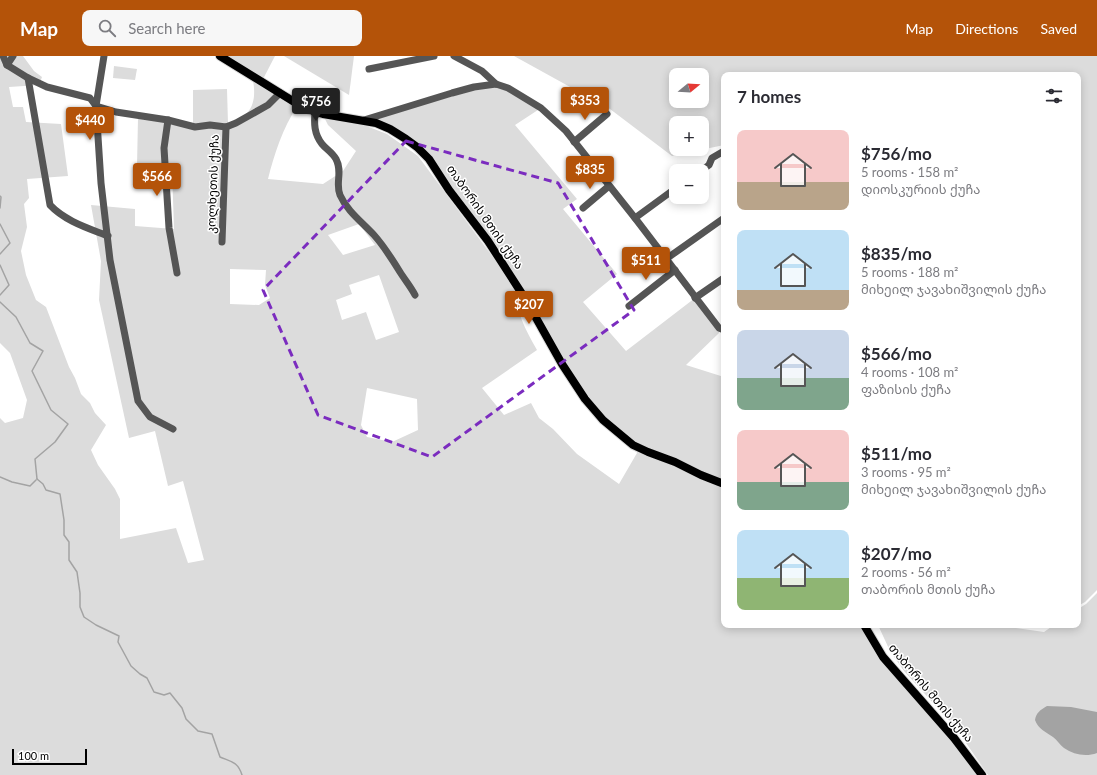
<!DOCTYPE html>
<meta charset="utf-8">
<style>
:root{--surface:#fff;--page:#f7f7f7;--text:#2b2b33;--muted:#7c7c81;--accent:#b45309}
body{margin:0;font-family:Lato,"Noto Sans Georgian",sans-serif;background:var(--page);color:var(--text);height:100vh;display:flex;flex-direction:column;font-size:15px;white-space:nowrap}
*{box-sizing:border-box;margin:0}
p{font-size:13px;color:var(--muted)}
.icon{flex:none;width:22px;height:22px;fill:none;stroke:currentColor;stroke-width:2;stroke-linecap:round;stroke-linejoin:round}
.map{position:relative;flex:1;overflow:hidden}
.drawer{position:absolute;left:721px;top:16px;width:360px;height:556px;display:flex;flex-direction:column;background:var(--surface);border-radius:8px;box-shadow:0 2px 10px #0003}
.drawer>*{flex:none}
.needle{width:26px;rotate:72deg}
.tools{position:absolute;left:669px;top:12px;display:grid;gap:8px}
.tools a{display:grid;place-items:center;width:40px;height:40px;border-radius:8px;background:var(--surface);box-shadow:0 2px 10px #0003;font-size:20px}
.scale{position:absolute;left:12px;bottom:10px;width:75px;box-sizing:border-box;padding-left:4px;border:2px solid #000;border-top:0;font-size:11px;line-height:14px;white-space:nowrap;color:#000;-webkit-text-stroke:3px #fff;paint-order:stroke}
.price{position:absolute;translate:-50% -34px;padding:0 9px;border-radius:4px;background:var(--accent);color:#fff;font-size:13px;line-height:26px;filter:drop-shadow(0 1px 2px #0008)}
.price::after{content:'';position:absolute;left:50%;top:24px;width:12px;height:9px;margin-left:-6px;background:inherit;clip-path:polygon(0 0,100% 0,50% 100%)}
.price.selected{background:#222;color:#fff}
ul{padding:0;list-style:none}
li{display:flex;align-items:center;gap:12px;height:100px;padding:0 16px}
li span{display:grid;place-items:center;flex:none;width:112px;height:80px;border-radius:8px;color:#555}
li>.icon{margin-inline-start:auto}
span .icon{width:48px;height:48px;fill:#fffc;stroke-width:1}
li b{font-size:17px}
h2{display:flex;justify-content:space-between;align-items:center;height:48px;padding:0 16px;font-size:17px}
header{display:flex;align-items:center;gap:24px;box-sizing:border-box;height:56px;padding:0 20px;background:var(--accent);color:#fff}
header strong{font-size:19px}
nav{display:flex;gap:22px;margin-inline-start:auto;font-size:14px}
.search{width:280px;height:36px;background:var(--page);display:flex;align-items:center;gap:10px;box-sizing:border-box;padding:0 14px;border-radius:8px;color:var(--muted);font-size:15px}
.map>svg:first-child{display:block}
</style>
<header>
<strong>Map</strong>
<div class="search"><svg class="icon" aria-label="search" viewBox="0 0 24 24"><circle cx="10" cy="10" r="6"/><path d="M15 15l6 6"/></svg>Search here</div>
<nav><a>Map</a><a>Directions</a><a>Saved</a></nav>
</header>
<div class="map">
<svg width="1097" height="719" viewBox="0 0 1097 719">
<rect width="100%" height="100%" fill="#fff"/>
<g fill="#dcdcdc" fill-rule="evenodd">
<path d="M 0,0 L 23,0 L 34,15 L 42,21 L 39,29 L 9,31 L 13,51 L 23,51 L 26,66 L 61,68 L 68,120 L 27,123 L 29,142 L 24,148 L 27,171 L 21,195 L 26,219 L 36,244 L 46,251 L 69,311 L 75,322 L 81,338 L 90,347 L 95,357 L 106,369 L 91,394 L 98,409 L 115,433 L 120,443 L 120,483 L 176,472 L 188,507 L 204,504 L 183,425 L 168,430 L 155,375 L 129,382 L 99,244 L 101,205 L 91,149 L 135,153 L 135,170 L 174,173 L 172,113 L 137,110 L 138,62 L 193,69 L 193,34 L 227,33 L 228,68 C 251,60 257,48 253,24 L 297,51 C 283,71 274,99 268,123 L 323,128 L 343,115 L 356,95 L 328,69 L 324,61 L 356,66 L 387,78 L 418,100 L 515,231 C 516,256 525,273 537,294 L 482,332 L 504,359 L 531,347 L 539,362 L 553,373 L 577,398 L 619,428 L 637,397 L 633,389 L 585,343 L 526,244 L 439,117 L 406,83 L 363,65 L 496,28 L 541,52 L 515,69 L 577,143 L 563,153 L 617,218 L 583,246 L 626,295 L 695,242 L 719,272 L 719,277 L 686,309 L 724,321 L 724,569 L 864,569 L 884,601 L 984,719 L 0,719 L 0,362 L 5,367 L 23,362 L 27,344 L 10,297 L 0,287 ZM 359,168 L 375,189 L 343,199 L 328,179 ZM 230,213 L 266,214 L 265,229 L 270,242 L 259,249 L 230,248 ZM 379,219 L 399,276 L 376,284 L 366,256 L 342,264 L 336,244 L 352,238 L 349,229 ZM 367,332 L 417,343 L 418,374 L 392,386 L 367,381 L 361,369 Z"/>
<polygon points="222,0 275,0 262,25"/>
<polygon points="284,0 354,0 349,39"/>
<path d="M 514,0 L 1097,0 L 1097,534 L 1085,546 L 1078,550 L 1078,19 L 724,19 L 724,89 L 672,100 L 610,53 ZM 676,19 L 702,19 L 702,45 L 676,45 ZM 676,67 L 702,67 L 702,93 L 676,93 Z"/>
<polygon points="114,10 137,13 135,24 113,22"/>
<polygon points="1097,537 1097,719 988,719 955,671 904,615 890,595 878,569 1012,569 1016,572 1044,576 1054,569 1078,569 1078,553 1086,548"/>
</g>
<path fill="#a3a3a3" d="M 1047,650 L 1071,651 L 1097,656 L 1097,697 C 1086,701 1074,699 1064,692 C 1060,689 1057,684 1053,681 C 1046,676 1038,673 1035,664 C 1036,657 1040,654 1047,650 Z"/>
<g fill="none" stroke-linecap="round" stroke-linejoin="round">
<g stroke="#a3a3a3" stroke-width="1.5">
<polyline points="0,140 1,141 0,152"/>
<polyline points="0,168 10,187 0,198"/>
<polyline points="0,209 9,229 0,239"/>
<polyline points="0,246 16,261 30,287 43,295 32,315 51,354 68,368 55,386 35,403 37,423"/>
<polyline points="0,421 12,426 30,430 36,424"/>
<path d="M 37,423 L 43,428 L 46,434 L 60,438 L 64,464 L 64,479 L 69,486 L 69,504 L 77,516 L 80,537 L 80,551 L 84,561 L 96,569 L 119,580 L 118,586 L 131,610 L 140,618 L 147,622 L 154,636 L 164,639 L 170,637 L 182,652 L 186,663 L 198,675 L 212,678 L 220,701 C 232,706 238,706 242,719"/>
</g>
<defs>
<g id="major">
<polyline points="220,0 304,52 323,58 376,67 390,73 406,83 417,91 429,103 449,134 488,185 526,244 562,308 585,343 603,364 633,389 648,396 675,406 701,419 724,428"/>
<polyline points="864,569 883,601 954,682 982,719"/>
</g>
</defs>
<use href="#major" stroke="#dbdbdb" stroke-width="10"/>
<g stroke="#555" stroke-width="7">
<polyline points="3,0 7,9 28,22 47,31 90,42 96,50 116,56 168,64 195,71 210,69 226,71 236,67 268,49 280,37"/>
<polyline points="104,0 96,50 101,127 110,204 138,345 150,361 173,373"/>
<polyline points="454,0 482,15 496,28"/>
<polyline points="7,9 13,0"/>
<polyline points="369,13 434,0"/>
<path d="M 28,22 L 50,149 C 65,165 88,172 108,180"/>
<path d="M 315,56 C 314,67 314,78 322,88 C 326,93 332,96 336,103 C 343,116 335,127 340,139 C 347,155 362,166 374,179 C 384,190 392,203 400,216 C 405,224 411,231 415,239"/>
<polyline points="168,64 164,92 169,172 177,217"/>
<polyline points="364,64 452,37 474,31 496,28 508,32 541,52 566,75 635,162 719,272 724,274"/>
<polyline points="574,86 607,58"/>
<polyline points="701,115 709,109 712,102 724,95"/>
<polyline points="583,152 609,130"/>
<polyline points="635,162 676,132"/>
<polyline points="222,186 226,71"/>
<polyline points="666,203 724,162"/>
<polyline points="695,242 724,222"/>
<polyline points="629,250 675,214"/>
</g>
<use href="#major" stroke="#000" stroke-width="8"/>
</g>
<path fill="none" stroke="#7b2cbf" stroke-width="3" stroke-dasharray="8 5" stroke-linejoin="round" d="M 406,85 L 558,127 L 634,254 L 432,401 L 318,359 L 263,234 Z"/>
<g text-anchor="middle" stroke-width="3" stroke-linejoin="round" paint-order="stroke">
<g font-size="12" fill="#000" stroke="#fff">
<text transform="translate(213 128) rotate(-88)" y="4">კოლხეთის ქუჩა</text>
<text transform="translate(485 161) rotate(55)" y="4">თაბორის მთის ქუჩა</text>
<text transform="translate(931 637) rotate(50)" y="4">თაბორის მთის ქუჩა</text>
</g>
</g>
</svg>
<div class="tools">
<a><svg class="needle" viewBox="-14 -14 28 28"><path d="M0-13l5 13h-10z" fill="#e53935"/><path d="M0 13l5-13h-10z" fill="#7c7c81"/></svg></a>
<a>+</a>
<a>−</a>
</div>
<div class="scale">100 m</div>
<b class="price" style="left:585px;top:65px">$353</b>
<b class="price selected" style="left:316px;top:66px">$756</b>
<b class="price" style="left:90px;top:85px">$440</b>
<b class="price" style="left:590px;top:134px">$835</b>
<b class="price" style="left:157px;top:141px">$566</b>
<b class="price" style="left:646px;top:225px">$511</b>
<b class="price" style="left:529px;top:269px">$207</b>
<section class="drawer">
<h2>7 homes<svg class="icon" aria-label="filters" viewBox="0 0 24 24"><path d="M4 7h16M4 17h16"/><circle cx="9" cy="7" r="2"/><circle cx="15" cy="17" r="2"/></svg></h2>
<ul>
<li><span style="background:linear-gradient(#f6c9c9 65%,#b9a48a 0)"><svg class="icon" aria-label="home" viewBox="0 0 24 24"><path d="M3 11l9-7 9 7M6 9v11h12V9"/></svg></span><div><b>$756/mo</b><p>5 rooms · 158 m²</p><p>დიოსკურიის ქუჩა</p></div></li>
<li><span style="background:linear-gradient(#bfe0f5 75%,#b9a48a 0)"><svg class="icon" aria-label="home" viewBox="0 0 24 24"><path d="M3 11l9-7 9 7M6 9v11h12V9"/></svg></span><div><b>$835/mo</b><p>5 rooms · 188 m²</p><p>მიხეილ ჯავახიშვილის ქუჩა</p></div></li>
<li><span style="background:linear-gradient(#c9d6e8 60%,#7fa58c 0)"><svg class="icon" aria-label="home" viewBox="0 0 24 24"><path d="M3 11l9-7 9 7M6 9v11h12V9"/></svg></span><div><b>$566/mo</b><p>4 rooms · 108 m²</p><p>ფაზისის ქუჩა</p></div></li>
<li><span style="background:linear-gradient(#f6c9c9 65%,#7fa58c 0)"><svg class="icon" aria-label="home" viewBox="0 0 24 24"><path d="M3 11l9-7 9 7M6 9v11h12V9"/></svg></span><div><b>$511/mo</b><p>3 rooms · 95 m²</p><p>მიხეილ ჯავახიშვილის ქუჩა</p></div></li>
<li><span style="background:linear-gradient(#bfe0f5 60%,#8fb573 0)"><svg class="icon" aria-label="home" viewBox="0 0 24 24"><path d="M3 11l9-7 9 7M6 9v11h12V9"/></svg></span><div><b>$207/mo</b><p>2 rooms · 56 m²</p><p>თაბორის მთის ქუჩა</p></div></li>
</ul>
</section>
</div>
